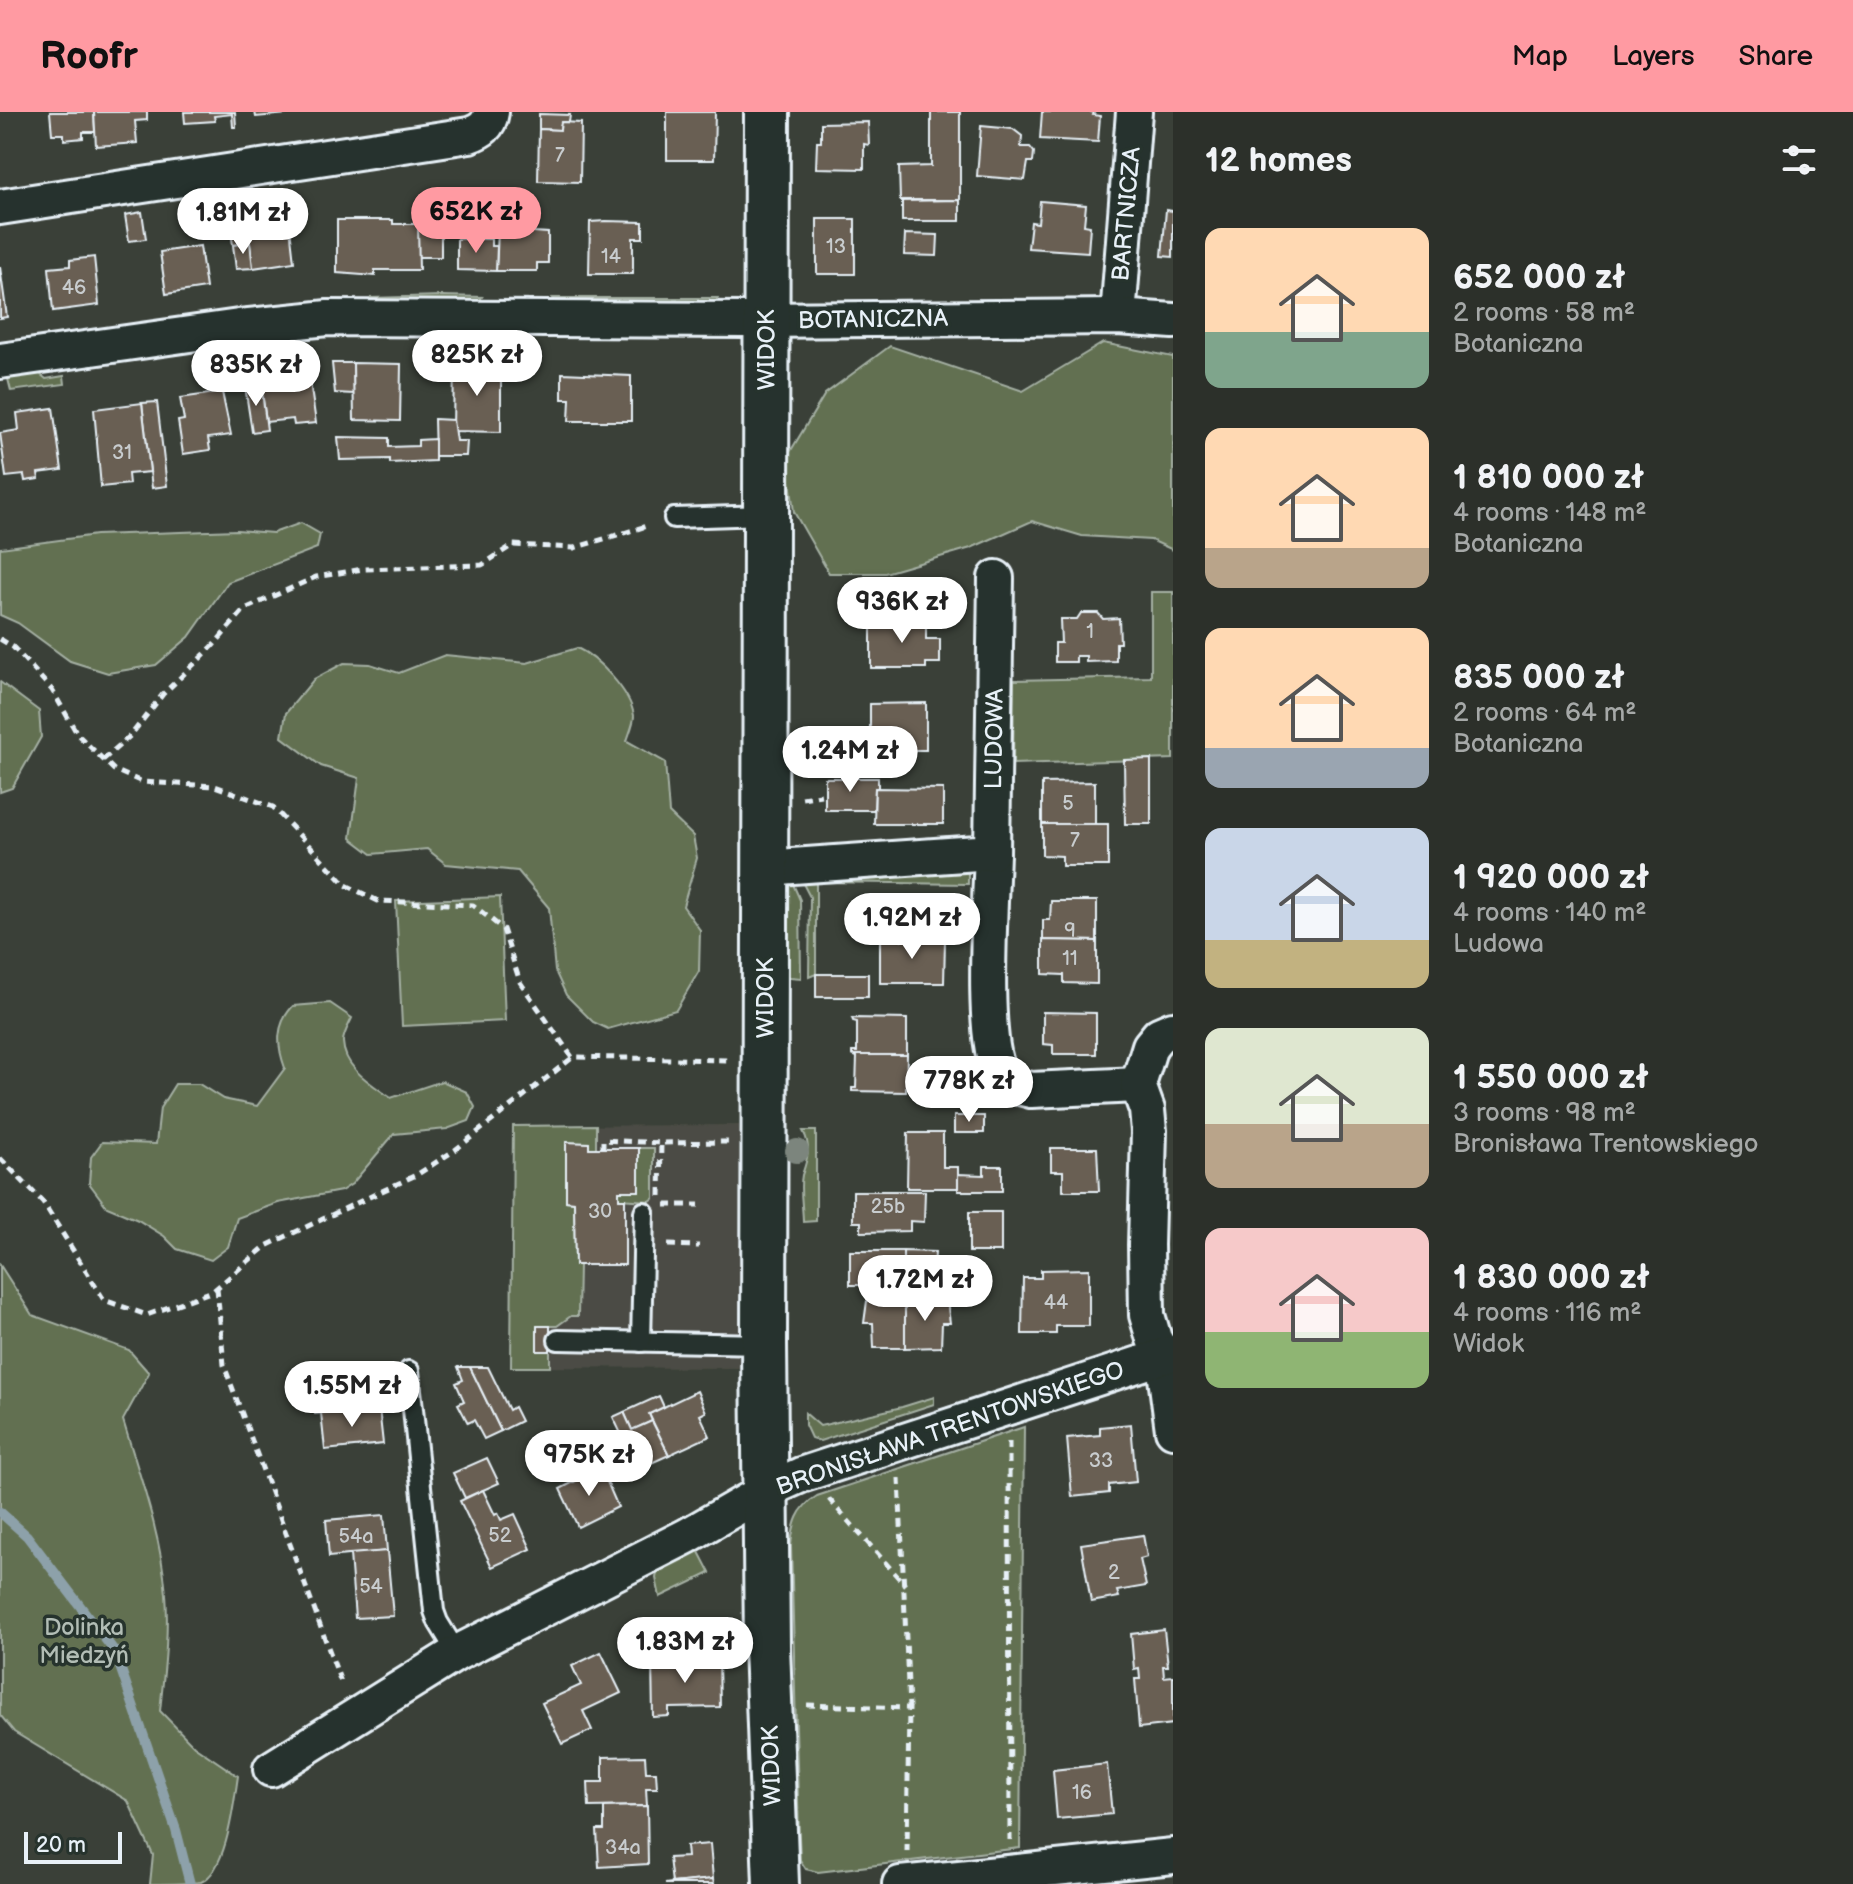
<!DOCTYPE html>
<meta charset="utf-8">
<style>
:root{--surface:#2c302a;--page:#383c36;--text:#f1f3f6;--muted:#a6a9a8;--accent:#ff9aa2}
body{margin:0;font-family:"Balsamiq Sans",sans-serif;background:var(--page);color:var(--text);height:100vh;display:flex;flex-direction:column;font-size:30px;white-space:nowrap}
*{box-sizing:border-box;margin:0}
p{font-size:26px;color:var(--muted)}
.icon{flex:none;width:44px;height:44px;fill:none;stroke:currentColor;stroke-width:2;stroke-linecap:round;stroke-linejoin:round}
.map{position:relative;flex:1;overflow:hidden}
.panel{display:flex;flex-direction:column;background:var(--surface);width:680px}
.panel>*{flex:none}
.scale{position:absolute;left:24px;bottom:20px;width:98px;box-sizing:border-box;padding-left:8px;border:4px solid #e8f1f8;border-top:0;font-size:22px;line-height:28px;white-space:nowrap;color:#e8f1f8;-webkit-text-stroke:6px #26332d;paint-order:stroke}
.price{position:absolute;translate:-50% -68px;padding:0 18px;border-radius:28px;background:#fff;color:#222;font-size:26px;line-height:52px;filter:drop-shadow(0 2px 4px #0008)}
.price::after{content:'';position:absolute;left:50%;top:48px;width:24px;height:18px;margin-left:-12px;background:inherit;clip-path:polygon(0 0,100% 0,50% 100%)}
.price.on{background:var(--accent);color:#111}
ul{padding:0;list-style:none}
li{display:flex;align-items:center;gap:24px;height:200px;padding:0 32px}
li span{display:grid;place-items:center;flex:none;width:224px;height:160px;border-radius:16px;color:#555}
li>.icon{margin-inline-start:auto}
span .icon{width:96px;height:96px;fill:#fffc;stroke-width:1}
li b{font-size:34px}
h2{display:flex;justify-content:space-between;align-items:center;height:96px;padding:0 32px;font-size:34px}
header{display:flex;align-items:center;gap:48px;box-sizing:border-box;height:112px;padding:0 40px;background:var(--accent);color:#111}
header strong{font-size:38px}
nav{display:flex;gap:44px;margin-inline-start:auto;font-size:28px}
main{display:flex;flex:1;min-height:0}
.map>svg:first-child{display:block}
</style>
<header>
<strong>Roofr</strong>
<nav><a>Map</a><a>Layers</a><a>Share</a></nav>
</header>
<main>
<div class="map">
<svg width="1173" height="1772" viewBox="0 0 1173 1772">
<rect width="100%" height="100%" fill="#3a4038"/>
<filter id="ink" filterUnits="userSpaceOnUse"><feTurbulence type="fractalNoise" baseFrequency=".0125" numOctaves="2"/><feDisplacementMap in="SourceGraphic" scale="16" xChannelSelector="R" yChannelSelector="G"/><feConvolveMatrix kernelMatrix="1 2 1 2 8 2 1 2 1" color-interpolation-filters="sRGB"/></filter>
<g filter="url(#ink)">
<polygon fill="#4b4c44" points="739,1013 739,1256 511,1255 513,1014"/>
<g fill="#627051" stroke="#a5b0a4" stroke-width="2">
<polygon points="442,184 482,185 475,195 371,194 371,186"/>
<polygon points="552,186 718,186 711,198 557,192"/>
<polygon points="303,222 306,240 256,247 254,235 262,225"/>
<polygon points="1103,231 1173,245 1173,438 1151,428 1082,424 1032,409 971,436 885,461 829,461 794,400 787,345 825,282 890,234 1023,279"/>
<polygon points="34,257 46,267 64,264 65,272 11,279 8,267 13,260"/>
<polygon points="301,411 320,422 317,436 228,470 189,525 156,553 108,561 70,549 18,511 0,503 0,436 96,423 237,418 273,421"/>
<polygon points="1151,480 1173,480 1173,647 1013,652 1014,568 1151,565"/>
<path d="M 577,536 C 597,545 631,580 634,604 C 634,611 629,622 627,629 L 665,650 L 669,701 L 693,724 L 697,746 L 683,794 L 700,818 L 699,859 L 676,898 L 608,917 L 593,910 L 566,883 L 555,859 L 549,796 L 518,759 L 446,752 L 427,737 L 372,742 L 351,726 L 359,666 L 321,654 L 282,625 L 286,601 L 314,567 L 344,551 L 370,552 L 399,561 L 445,543 L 527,551 Z"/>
<polygon points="0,570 39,599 41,625 12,676 0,680"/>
<polygon points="968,753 968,772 816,770 816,862 809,865 810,785 799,764"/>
<polygon points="790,765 800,788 801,866 790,865 780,858 780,774"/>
<polygon points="500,785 505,909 402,914 396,789"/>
<path d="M 330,891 L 352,906 C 349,913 343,922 343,930 C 344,957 372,972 391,986 L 442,969 L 467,980 L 475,995 L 469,1009 L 447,1017 L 394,1022 L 352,1072 L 341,1079 L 278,1091 L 237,1106 L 228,1135 L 211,1148 L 177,1137 L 164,1124 L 138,1108 L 107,1095 L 89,1071 L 91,1045 L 102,1030 L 156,1032 L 160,996 L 175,972 L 199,972 L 223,987 L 257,994 L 285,956 C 277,934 275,913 293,894 Z"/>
<polygon points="596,1013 596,1036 589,1036 589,1031 566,1031 566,1089 574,1090 575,1153 579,1153 578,1204 571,1204 557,1214 537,1214 537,1239 550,1239 550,1255 511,1255 513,1014"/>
<path d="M 803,1019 L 816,1019 L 816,1109 L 803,1110 C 803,1096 799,1077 802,1063 C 807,1048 812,1035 803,1019 Z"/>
<polygon points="639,1036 654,1036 654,1086 650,1089 619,1087 619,1079 639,1079"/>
<path d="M 0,1153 L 32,1203 L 129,1238 L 149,1261 L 123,1308 C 140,1365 161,1422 166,1482 C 169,1521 164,1560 160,1599 L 194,1634 L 238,1664 C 234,1690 227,1759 201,1770 C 187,1772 165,1772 150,1772 L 153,1743 L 128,1689 L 14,1620 L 0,1603 Z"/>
<polygon points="934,1285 934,1292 820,1329 811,1326 805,1313 805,1301 820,1314 902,1295"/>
<path d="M 1024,1315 L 1020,1736 L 818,1760 L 806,1757 L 800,1748 L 799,1725 L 791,1434 C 793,1412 797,1396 817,1384 Z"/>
<polygon points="698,1438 710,1461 660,1485 656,1466 658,1457"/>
</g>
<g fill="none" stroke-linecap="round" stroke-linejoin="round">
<polyline stroke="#8da1aa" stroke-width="10" points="0,1400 27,1424 115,1540 176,1718 190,1772"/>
</g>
<g fill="#695f52" stroke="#e8f1f8" stroke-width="2">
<polygon points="50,0 94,0 95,20 83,20 83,26 64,28 64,22 52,22"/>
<polygon points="94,0 147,0 147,8 135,9 137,31 96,34"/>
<polygon points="184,0 235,0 236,15 233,15 232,2 214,4 215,9 185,11"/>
<polygon points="255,0 288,0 289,2 256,5"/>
<polygon points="667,0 715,0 714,48 667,48"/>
<polygon points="931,0 960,0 960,88 900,88 899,55 931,54"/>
<polygon points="1042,0 1094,0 1093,3 1100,4 1098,30 1040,27"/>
<polygon points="539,2 570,3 569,10 561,10 560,18 539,17"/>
<polygon points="561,10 581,11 580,70 538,69 539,17 560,18"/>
<polygon points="868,10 869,33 864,32 864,57 816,56 817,30 821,30 821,11"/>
<polygon points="981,14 1013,17 1022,24 1021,35 1030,35 1034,40 1033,50 1028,50 1025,68 977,64"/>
<polygon points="283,77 286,104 271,106 268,79"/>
<polygon points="960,88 960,109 902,109 902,89"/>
<polygon points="1040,89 1086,93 1084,113 1090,114 1088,140 1028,136 1031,110 1038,111"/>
<polygon points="1166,98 1173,99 1173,145 1162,144"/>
<polygon points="142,100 146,127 129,129 125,103"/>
<polygon points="433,101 441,102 441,145 418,145 416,109"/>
<polygon points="289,107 294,150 253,156 250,131 233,133 230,114"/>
<rect x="817" y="107" width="38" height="55"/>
<polygon points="337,108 393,108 393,112 418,112 419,158 375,158 375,164 337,161"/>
<polygon points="606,109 643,110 643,126 633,126 633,162 589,162 590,110"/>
<polygon points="520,113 535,113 534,120 548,121 548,151 537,151 537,159 496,159 498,120 520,120"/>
<polygon points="905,122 938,123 937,144 904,143"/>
<polygon points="457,127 491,127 491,134 497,134 496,159 457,158"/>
<polygon points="250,131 253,156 236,157 233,133"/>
<polygon points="200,134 206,176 166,182 160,140"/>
<polygon points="94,145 99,193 53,199 49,156 70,154 70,148"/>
<polygon points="0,155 7,205 0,206"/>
<polygon points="332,251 353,251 354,282 335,281"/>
<polygon points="353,251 401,252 400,309 354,308"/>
<polygon points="454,253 501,253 501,320 453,319"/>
<polygon points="562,261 631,264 631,309 569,309 570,287 562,287"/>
<polygon points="309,263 316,311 294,313 293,307 266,310 261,272"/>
<polygon points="261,272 267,318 252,320 245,274"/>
<polygon points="222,280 231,323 208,326 210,338 183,342 178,309 184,308 180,286"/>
<polygon points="157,290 167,374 152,376 142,291"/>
<polygon points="142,291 150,360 128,362 129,372 101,375 94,297"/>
<polygon points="53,296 62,358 38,361 39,367 25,369 24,363 6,365 0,321 19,318 17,301"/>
<polygon points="434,307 453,308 456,329 467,329 466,344 435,344"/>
<polygon points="338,325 389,326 389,335 418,334 418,328 435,327 435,349 390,351 390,347 340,348"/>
<polygon points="1081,501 1098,501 1103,507 1119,506 1120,531 1116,531 1116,549 1086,550 1086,544 1076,544 1076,550 1055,550 1055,531 1061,531 1060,507 1077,507"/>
<polygon points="871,509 926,509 926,527 940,527 940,551 926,551 926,556 871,556"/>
<polygon points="926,591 926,638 870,638 870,592"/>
<polygon points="1151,647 1151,712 1125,712 1124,648"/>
<polygon points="825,666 878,666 878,676 875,676 874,698 825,698"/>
<polygon points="1095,670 1095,712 1042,712 1042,671"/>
<polygon points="875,676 943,677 943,712 874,712"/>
<polygon points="1042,712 1108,712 1108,754 1062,754 1062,744 1042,743"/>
<polygon points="1051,789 1097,789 1097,829 1043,828 1043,808 1050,808"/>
<rect x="880" y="794" width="65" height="34"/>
<polygon points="880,828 945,828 944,871 880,871"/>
<polygon points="1043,828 1097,829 1097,872 1064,871 1064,863 1043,862"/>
<rect x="816" y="862" width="52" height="23"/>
<polygon points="1043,900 1096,901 1096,942 1053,942 1053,933 1043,932"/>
<polygon points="852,906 907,907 907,943 852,943 852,940 857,940 857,910 853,909"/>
<polygon points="852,943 907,943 906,980 852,979 852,976 856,976 857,945"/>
<rect x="954" y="1004" width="30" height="17"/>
<polygon points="908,1021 943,1021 943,1055 958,1055 958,1076 907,1076"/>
<polygon points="566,1030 589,1031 589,1036 639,1036 639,1079 619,1079 619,1087 625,1087 625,1153 575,1153 574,1090 566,1089"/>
<polygon points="1051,1036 1097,1036 1099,1079 1063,1079 1063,1059 1051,1059"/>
<polygon points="984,1054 1002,1054 1002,1079 958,1079 958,1062 984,1063"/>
<polygon points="853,1079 925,1079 924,1110 910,1109 910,1119 861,1120 861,1110 853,1110"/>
<rect x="969" y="1100" width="32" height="40"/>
<polygon points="850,1139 903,1139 903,1159 868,1158 867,1173 850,1173"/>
<polygon points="903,1139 935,1140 934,1159 903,1159"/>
<polygon points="1089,1157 1089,1214 1056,1214 1056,1222 1022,1222 1023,1166 1041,1166 1041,1158"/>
<polygon points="903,1188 905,1188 905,1236 874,1236 873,1211 864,1211 867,1189"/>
<polygon points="905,1188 947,1188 950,1211 942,1211 941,1235 905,1236"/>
<rect x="537" y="1214" width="13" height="25"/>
<polygon points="458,1255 470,1255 501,1319 484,1327 474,1308 468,1311 458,1292 464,1289 456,1271 463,1268"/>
<polygon points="470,1255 488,1255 509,1298 514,1295 521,1309 501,1319"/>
<polygon points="376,1259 379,1296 315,1302 312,1265"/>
<polygon points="697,1279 706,1300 700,1303 710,1324 669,1343 649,1302"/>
<polygon points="659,1284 664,1295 649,1302 652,1309 632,1318 624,1300"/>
<polygon points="379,1296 383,1332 325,1338 321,1301"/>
<polygon points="624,1300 632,1318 652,1309 669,1343 638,1357 613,1305"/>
<polygon points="1131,1312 1136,1370 1109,1373 1109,1381 1072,1385 1067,1326 1100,1323 1100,1315"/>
<polygon points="487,1346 499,1371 465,1386 453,1361"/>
<polygon points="601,1356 618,1395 578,1415 560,1377"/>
<polygon points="483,1378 495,1403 498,1401 501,1408 515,1402 531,1437 492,1455 460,1389"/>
<polygon points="384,1403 387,1439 329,1445 326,1408"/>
<polygon points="1143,1423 1147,1445 1140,1447 1146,1474 1117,1479 1119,1485 1091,1490 1081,1432"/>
<polygon points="387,1439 393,1504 355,1506 350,1442"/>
<polygon points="1164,1518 1168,1554 1163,1554 1164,1565 1173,1564 1173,1612 1139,1616 1135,1567 1140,1567 1139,1556 1134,1557 1131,1522"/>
<polygon points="601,1540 621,1581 583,1599 592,1618 562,1632 542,1591 581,1573 572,1554"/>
<polygon points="719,1548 720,1595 669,1596 669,1604 653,1605 652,1549"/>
<polygon points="645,1644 646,1660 656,1660 657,1676 646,1676 647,1694 589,1695 588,1670 603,1670 603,1645"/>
<polygon points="1107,1652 1112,1702 1057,1707 1053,1658"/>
<polygon points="647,1694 648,1752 599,1755 597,1718 604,1718 604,1695"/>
<polygon points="710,1732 713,1767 672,1771 669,1746 687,1745 686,1734"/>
<polygon points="713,1767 714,1772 665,1772 672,1771"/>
</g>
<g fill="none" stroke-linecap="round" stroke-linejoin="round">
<defs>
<g id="lane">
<polyline points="674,406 765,403"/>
<polyline points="558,1228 764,1232"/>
<polyline points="641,1230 644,1100"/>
<polyline points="409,1259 434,1499 438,1510 457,1541"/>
</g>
<g id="street">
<path d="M 0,95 L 469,23 C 481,19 489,14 491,0"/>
<polyline points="1118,205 1134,0"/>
<polyline points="0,249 239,215 328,206 745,208 1118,205 1173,209"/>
<path d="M 992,740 C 991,785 980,927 1000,961 C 1006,973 1019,975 1031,978 L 1138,973"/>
<polyline points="764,756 992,740 996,466"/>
<polyline points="1173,917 1159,923 1150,934 1138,973 1147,998 1149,1019 1146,1133 1147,1203 1154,1227 1163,1243 1173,1318"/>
<polyline points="271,1657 457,1541 687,1424 765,1379 801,1363 1173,1241"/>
<polyline points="900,1772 1173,1744"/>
</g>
<polyline id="secondary" points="767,0 764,1232 767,1534 776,1772"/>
</defs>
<use href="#lane" stroke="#e8f1f8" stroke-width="24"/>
<use href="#street" stroke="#e8f1f8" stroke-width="40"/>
<use href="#secondary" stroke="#e8f1f8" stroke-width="50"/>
<g stroke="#e8f1f8" stroke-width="5" stroke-dasharray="8 6" stroke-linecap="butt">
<polyline points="0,527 13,535 52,578 78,623 114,658 142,670 215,674 273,695 346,773 378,789 473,793 503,817 520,870 572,945 728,948"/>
<polyline points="103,648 131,623 163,582 212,535 245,497 316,465 363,457 482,453 513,433 574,436 650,413"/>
<polyline points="802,649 816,643"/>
<polyline points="802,686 821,683"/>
<polyline points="603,1037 603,1028 661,1031 728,1030"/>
<polyline points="0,1046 43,1090 104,1188 147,1203 213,1179 266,1134 418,1062 455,1038 572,946"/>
<polyline points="660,1084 661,1031"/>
<polyline points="665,1093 699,1093"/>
<polyline points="668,1133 699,1134"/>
<polyline points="217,1176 224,1253 342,1573"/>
<polyline points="1009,1330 1010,1728"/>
<polyline points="899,1366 909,1596"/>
<polyline points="829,1387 905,1473"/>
<polyline points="807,1593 909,1596 907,1740"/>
</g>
<use href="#lane" stroke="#26332d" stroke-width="18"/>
<use href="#street" stroke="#26332d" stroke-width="34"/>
<use href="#secondary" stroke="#26332d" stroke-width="44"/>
</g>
<circle fill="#7c857d" cx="797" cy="1039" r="12"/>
</g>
<g text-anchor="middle" stroke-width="7" stroke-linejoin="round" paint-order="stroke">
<g font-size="20" fill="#c8ccce">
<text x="560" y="50">7</text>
<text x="836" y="141">13</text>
<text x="611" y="151">14</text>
<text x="74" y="182">46</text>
<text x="122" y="347">31</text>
<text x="1090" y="526">1</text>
<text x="1068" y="698">5</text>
<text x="1075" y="735">7</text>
<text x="1070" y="825">9</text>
<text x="1070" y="853">11</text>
<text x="888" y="1101">25b</text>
<text x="600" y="1106">30</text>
<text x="1056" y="1197">44</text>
<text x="1101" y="1355">33</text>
<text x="500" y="1430">52</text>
<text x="356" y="1431">54a</text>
<text x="1114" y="1467">2</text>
<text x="371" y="1481">54</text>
<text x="1082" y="1687">16</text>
<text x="623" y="1742">34a</text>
</g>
<g font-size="24" fill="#e8f1f8" stroke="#26332d">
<text transform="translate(1126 102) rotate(-85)" y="8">BARTNICZA</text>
<text transform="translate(873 207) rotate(-1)" y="8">BOTANICZNA</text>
<text transform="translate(766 238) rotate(-90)" y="8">WIDOK</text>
<text transform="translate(994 627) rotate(-89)" y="8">LUDOWA</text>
<text transform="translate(765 886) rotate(-90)" y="8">WIDOK</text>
<text transform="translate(950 1316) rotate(-19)" y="8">BRONISŁAWA TRENTOWSKIEGO</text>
<text transform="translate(771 1654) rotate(-92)" y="8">WIDOK</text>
</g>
<g font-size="24" fill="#b2bdb5" stroke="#26332d">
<text x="84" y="1523">Dolinka<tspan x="84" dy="28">Miedzyń</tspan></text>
</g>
</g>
</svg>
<div class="scale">20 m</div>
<b class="price on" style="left:476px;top:143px">652K zł</b>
<b class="price" style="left:243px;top:144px">1.81M zł</b>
<b class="price" style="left:477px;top:286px">825K zł</b>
<b class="price" style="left:256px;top:296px">835K zł</b>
<b class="price" style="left:902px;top:533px">936K zł</b>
<b class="price" style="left:850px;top:682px">1.24M zł</b>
<b class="price" style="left:912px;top:849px">1.92M zł</b>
<b class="price" style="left:969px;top:1012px">778K zł</b>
<b class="price" style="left:925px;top:1211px">1.72M zł</b>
<b class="price" style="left:352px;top:1317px">1.55M zł</b>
<b class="price" style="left:589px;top:1386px">975K zł</b>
<b class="price" style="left:685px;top:1573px">1.83M zł</b>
</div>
<section class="panel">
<h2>12 homes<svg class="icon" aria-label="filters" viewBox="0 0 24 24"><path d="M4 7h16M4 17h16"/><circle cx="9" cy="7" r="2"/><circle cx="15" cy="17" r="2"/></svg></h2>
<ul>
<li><span style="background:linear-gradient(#ffd9b3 65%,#7fa58c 0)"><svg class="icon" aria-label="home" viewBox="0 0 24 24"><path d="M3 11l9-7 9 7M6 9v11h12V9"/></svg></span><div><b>652 000 zł</b><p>2 rooms · 58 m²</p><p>Botaniczna</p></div></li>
<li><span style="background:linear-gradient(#ffd9b3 75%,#b9a48a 0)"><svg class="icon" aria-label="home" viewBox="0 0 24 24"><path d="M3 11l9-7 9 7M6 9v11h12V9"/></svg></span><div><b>1 810 000 zł</b><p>4 rooms · 148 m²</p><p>Botaniczna</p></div></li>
<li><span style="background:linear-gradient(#ffd9b3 75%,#9aa5b1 0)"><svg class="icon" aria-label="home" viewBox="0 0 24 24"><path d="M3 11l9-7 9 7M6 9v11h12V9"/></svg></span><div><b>835 000 zł</b><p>2 rooms · 64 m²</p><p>Botaniczna</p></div></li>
<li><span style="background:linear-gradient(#c9d6e8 70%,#c2b280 0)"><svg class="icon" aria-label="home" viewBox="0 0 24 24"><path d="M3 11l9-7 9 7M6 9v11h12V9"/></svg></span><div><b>1 920 000 zł</b><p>4 rooms · 140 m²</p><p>Ludowa</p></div></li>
<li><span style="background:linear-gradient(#dfe7d0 60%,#b9a48a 0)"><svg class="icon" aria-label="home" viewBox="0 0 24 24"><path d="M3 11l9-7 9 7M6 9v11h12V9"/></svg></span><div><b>1 550 000 zł</b><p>3 rooms · 98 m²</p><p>Bronisława Trentowskiego</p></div></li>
<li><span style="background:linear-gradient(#f6c9c9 65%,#8fb573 0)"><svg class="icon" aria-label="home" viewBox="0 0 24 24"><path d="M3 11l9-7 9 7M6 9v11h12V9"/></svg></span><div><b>1 830 000 zł</b><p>4 rooms · 116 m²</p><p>Widok</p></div></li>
</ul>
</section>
</main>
